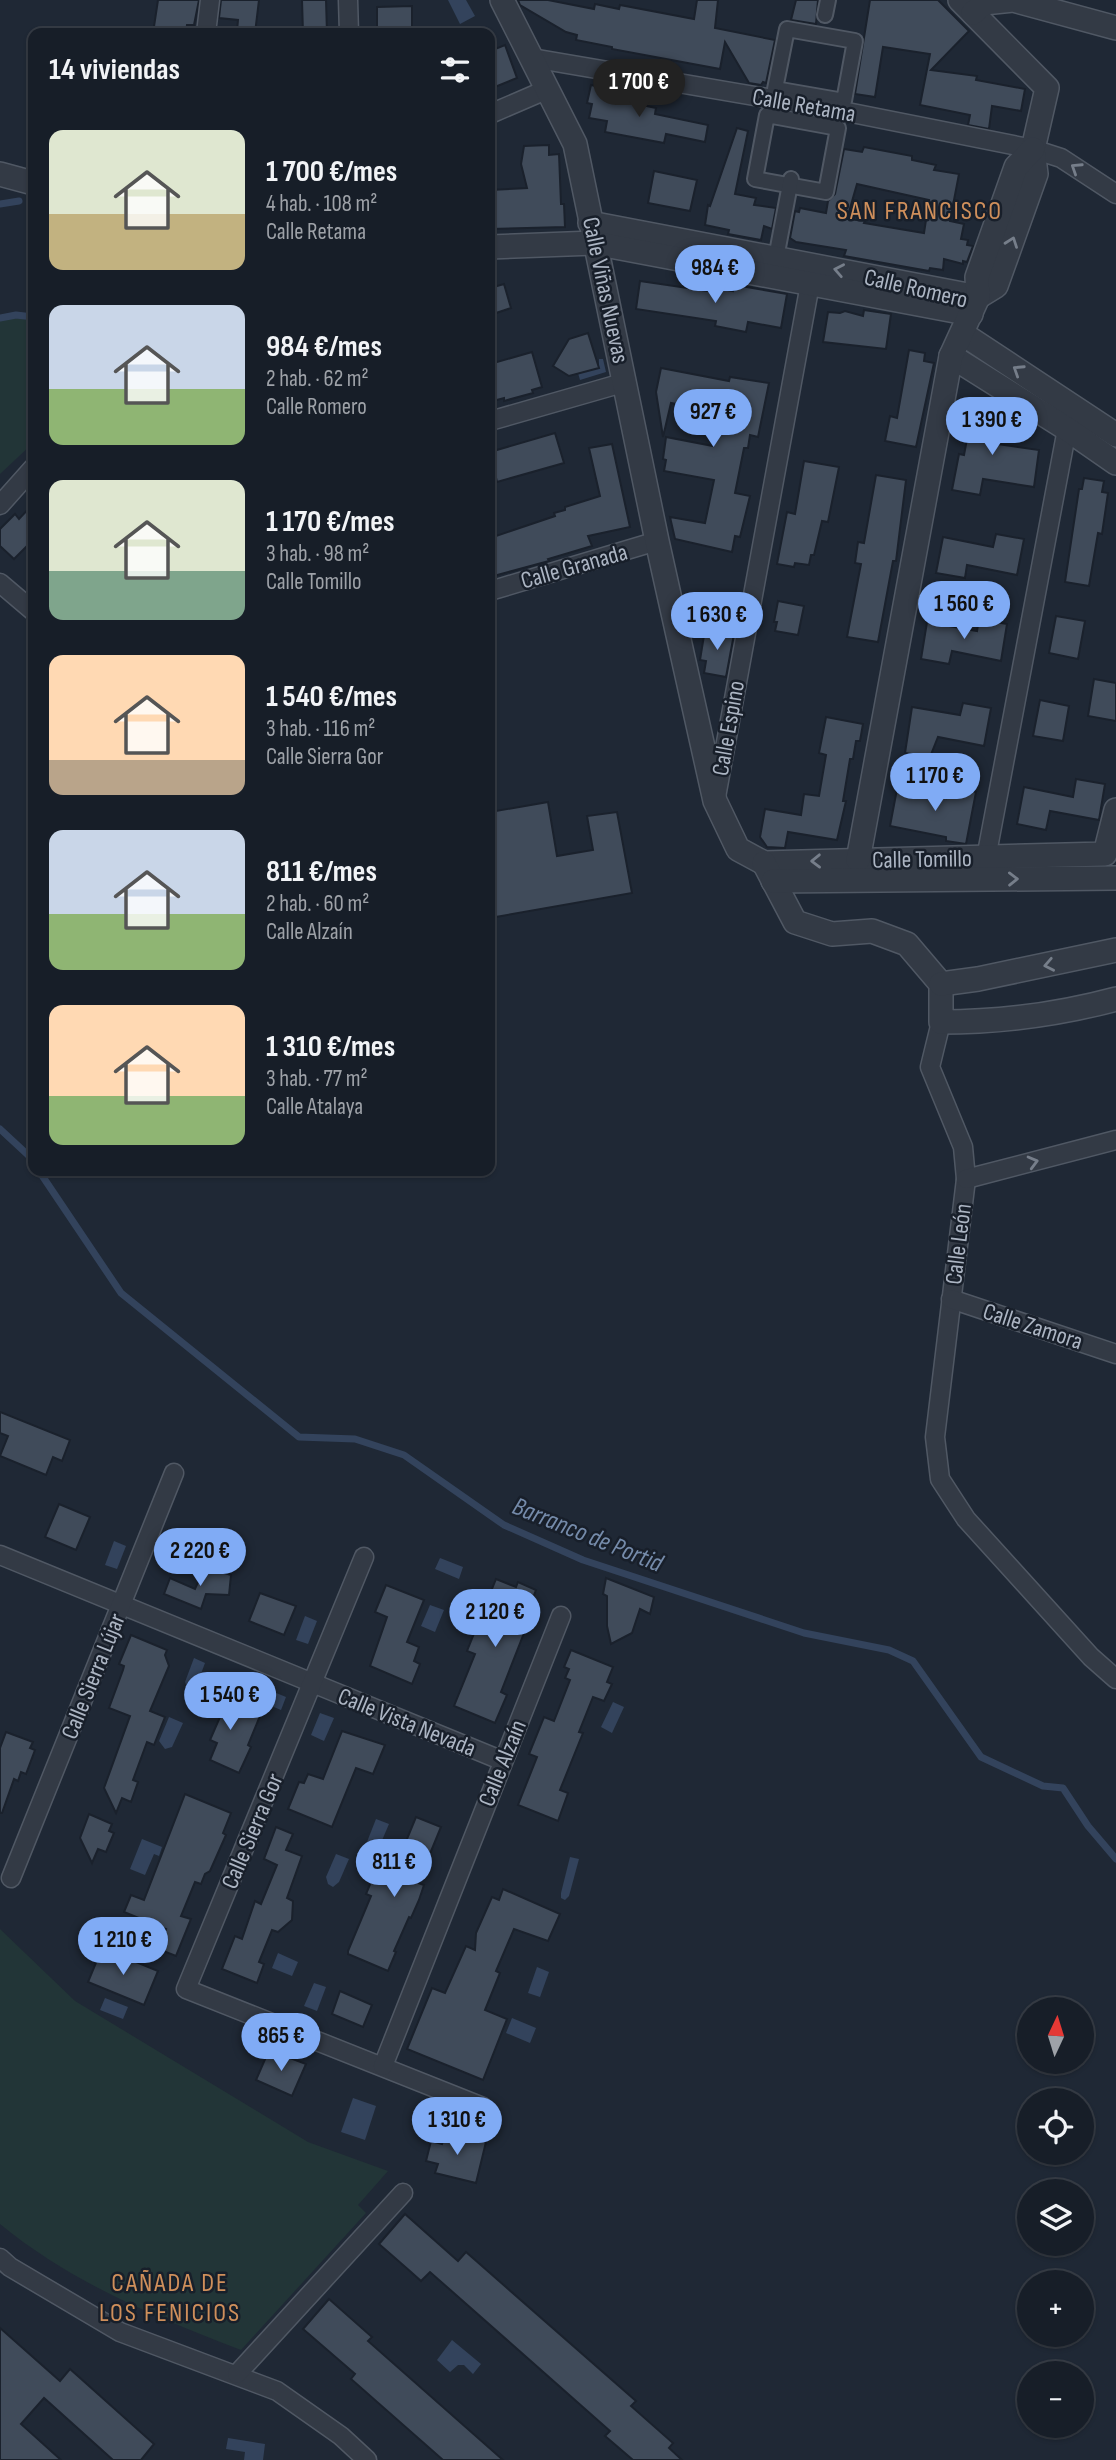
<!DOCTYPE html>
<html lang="es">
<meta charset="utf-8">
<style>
:root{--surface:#171e28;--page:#242b34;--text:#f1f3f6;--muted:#9ea2a8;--line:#363c45;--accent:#80abf5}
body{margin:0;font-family:"Sofia Sans Condensed",sans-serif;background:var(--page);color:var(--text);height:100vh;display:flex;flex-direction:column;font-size:26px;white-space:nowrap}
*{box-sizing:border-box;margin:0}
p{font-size:23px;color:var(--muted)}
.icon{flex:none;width:38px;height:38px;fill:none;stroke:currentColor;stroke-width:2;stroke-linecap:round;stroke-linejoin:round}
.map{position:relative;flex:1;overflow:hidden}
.sheet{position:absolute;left:28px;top:28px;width:467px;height:1148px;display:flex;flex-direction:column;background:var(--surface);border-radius:14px;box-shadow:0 2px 5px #0004,0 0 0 2px var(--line)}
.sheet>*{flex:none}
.needle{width:46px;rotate:4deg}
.buttons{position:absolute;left:1017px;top:1997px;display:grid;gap:14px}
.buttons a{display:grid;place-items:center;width:77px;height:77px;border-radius:50%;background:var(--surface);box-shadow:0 2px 5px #0004,0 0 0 2px var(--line);font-size:35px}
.price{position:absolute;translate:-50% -60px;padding:0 16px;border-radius:24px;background:var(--accent);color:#111;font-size:23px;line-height:46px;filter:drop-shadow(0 2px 4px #0008)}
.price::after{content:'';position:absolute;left:50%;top:42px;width:21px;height:16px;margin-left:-10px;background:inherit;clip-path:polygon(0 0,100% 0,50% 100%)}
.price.current{background:#222;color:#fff}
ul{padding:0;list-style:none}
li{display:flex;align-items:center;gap:21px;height:175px;padding:0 21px}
li span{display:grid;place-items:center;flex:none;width:196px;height:140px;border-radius:14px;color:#555}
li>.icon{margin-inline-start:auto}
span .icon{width:84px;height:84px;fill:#fffc;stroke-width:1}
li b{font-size:30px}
h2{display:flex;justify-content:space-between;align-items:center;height:84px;padding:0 21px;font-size:30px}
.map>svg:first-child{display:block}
</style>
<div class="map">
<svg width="1116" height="2460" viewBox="0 0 1116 2460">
<rect width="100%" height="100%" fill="#1f2835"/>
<g fill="#223537">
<polygon points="16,318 33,321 33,443 0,474 0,320"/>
<path d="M 0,1929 L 75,2001 L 308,2142 L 388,2171 L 358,2205 L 366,2213 L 241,2350 C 155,2317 72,2283 0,2224 Z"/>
</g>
<g fill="#33435c">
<polygon points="448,0 466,0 475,16 460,24"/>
<polygon points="599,359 603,359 606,372 580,380 578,373 599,367"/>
<polygon points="114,1541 126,1546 117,1569 105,1565"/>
<polygon points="166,1544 189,1552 185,1563 167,1556 164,1562 159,1560"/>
<polygon points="440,1558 463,1567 459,1579 435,1569"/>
<polygon points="430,1605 444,1610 435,1632 421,1626"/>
<polygon points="305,1616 317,1621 308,1644 296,1640"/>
<polygon points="194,1658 205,1663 196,1687 188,1690 185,1682"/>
<polygon points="264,1688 286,1697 281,1710 259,1701"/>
<polygon points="613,1702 624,1707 612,1733 601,1727"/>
<polygon points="320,1713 334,1718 324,1741 311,1735"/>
<polygon points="169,1717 183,1723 172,1747 165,1749 159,1741"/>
<polygon points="376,1819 389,1824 377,1852 365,1847"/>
<polygon points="142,1839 162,1847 159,1856 154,1854 145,1875 130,1869"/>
<polygon points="336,1854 349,1859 339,1882 333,1887 328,1884 326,1877"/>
<polygon points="570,1857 579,1859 569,1896 565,1900 561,1898 561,1893"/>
<polygon points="278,1953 298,1962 292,1976 272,1968"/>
<polygon points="537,1967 549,1972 540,1997 528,1993"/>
<polygon points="314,1983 326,1987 317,2011 304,2006"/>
<polygon points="105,1998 128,2007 123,2019 100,2010"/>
<polygon points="512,2018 536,2028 530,2043 506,2033"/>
<polygon points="353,2098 376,2106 365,2140 341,2132"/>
<polygon points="452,2340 481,2364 473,2374 464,2365 458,2365 450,2372 437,2360"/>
<polygon points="228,2438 265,2444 263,2460 244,2460 245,2452 226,2449"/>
</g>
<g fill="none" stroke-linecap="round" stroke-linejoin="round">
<g stroke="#33435c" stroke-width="7">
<polyline points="0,204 19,201"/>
<polyline points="0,318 16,315 33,317"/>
<polyline points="0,1129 28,1155 33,1163"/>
<polyline points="39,1171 121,1293 299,1437 355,1439 404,1455 504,1525 583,1560 804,1633 889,1650 913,1661 981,1757 1043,1786 1063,1788 1088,1826 1116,1859"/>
</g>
</g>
<g fill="#404b5a" stroke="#1a212c" stroke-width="2" fill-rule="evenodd">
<polygon points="158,0 199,0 194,25 187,25 186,33 153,33"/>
<polygon points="221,0 259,0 255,33 237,31 238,20 219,18"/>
<polygon points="302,0 326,0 327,33 303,33"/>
<polygon points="518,0 548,0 594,9 595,4 619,9 620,5 694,19 697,0 718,0 715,28 775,40 766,83 763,82 761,85 749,83 725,42 720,69 612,49 612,47 576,40 577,35 566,32 520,5"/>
<polygon points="796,0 818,0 816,24 791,20"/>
<polygon points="870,0 938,0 969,31 931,70 977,76 976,80 1025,89 1021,111 992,106 989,129 968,125 970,115 920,105 930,54 883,47 875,97 855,94"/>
<polygon points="412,6 412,33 377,33 377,7"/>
<polygon points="505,45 517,78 490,89 490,51"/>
<polygon points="591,85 624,92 623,101 656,108 655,114 708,125 705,142 666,134 664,143 605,132 607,121 589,118 592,104 587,103"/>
<polygon points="737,128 748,131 735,194 756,198 754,205 776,208 772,229 764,226 761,240 728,234 729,230 705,225 708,205 710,206"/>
<polygon points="549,145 549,155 559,154 561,204 564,204 565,227 490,229 490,190 527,188 521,164 524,146"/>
<path d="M 864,147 L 912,156 L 912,160 L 936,165 L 934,170 L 959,174 L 950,221 L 964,224 L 961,239 L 968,240 L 967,245 L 973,246 L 967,262 L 963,261 L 963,264 L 944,259 L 943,270 L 930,268 L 929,271 L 844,256 L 846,250 L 796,242 L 790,238 L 795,211 L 799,212 L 800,208 L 826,213 L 828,201 L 835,194 L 844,149 L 862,152 ZM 857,184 L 929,200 L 924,233 L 864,223 L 865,221 L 847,219 Z"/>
<polygon points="654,171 697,180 690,211 648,203"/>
<polygon points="640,281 721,293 722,289 733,291 735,285 787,294 781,328 748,322 746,332 715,326 716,321 636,309"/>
<polygon points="504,284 511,308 490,315 490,288"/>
<polygon points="864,310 891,314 886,349 823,342 828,312 840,313 845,311 863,316"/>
<polygon points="588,333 599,368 569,376 553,366 569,339"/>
<polygon points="909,350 925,353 924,361 934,363 916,447 885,441 890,416 897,418"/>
<polygon points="532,352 542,387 532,390 533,393 504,401 504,398 493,401 490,391 490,364"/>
<polygon points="661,368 729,381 730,377 769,383 758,437 750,435 748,448 744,448 735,493 750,496 740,537 735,536 732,552 675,539 670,517 705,523 714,480 664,471 666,460 663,459 666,437 713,446 719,411 686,404 686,406 671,403 663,437 656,392"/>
<polygon points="974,402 997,406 990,443 1039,450 1034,487 983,479 980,495 952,490 959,454 964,455"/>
<polygon points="555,433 564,463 497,482 490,452"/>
<polygon points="612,444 630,527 588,536 592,546 548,559 549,561 490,577 490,538 555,516 554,513 565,510 565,507 600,496 589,448"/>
<polygon points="804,461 839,467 828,522 822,521 814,555 811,555 809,565 795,563 794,567 777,564 787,512 795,514"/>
<polygon points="876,475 906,480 896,561 893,561 878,642 847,637 861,564 855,563 858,542 864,543"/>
<polygon points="1084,478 1104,481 1102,492 1108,493 1102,534 1098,533 1089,586 1065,582 1079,489 1082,489"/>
<polygon points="33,504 33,540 14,559 0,546 0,529 15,514 19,519"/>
<polygon points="996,534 1024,539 1017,575 967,565 965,578 936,573 943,537 993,547"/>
<polygon points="778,601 804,606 798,635 775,631 777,622 774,622"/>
<polygon points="1056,616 1085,621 1078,659 1049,653"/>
<polygon points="979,619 1007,624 1001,661 952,651 949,664 921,659 927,622 977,631"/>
<polygon points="705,629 734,634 726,677 704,673 706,661 700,660"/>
<polygon points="1094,679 1116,683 1116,721 1088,716"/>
<polygon points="1040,700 1069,706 1063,741 1033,736"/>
<polygon points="963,703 991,708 984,746 938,737 930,757 905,753 912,707 960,715"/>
<polygon points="826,717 863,724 860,741 856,741 853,759 850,759 843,801 846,801 837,840 788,832 785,848 767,847 760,837 765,809 801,815 804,794 819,796 826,755 819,753"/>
<polygon points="1076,779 1105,784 1099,820 1050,811 1046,830 1017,824 1024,787 1073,797"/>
<polygon points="948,787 976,792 966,844 946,841 946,837 890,826 897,789 946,798"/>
<polygon points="548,802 557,856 593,850 587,816 617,812 632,893 490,918 490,812"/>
<polygon points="0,1412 70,1440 62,1461 53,1457 46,1475 0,1456 8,1436 0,1433"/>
<polygon points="59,1504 90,1517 76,1550 45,1537"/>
<polygon points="205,1567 231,1575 229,1595 206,1594 201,1609 164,1594 170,1578 195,1589"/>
<polygon points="606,1578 654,1597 650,1614 640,1609 632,1633 611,1644 607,1626 607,1596 603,1594"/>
<polygon points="496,1579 516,1587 518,1582 536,1590 531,1603 535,1605 501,1692 507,1695 495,1723 454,1706 475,1654 467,1651"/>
<polygon points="386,1585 424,1600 407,1642 419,1647 414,1661 420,1664 412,1684 370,1666 387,1617 375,1612"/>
<polygon points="260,1593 296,1606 284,1635 249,1621"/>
<polygon points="131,1635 167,1650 165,1655 169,1666 150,1711 165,1717 154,1745 147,1742 133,1780 138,1782 131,1802 122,1798 116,1813 104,1788 130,1716 109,1708 123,1670 124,1666 119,1664"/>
<polygon points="571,1650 613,1667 607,1682 612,1684 604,1701 593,1697 579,1732 583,1733 560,1790 568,1793 558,1821 518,1805 537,1757 529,1754 544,1717 554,1721 570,1680 565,1678 569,1669 564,1667"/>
<polygon points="205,1693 260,1716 248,1745 251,1747 239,1773 210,1760 217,1743 210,1740 220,1717 199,1708"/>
<polygon points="342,1731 385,1745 373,1774 356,1768 332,1827 288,1809 299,1782 304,1783 308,1774 323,1779"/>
<polygon points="6,1732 33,1742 30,1748 35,1750 26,1774 21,1772 18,1781 14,1779 2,1813 0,1813 0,1748"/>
<polygon points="185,1794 231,1813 223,1833 226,1835 210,1871 205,1874 201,1884 195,1882 181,1916 191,1919 176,1956 158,1949 166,1929 124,1912 131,1895 144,1900"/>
<polygon points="89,1814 112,1824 109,1831 114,1833 106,1852 98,1849 92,1863 80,1838"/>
<polygon points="416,1817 441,1827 418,1883 424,1885 419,1900 411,1918 409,1917 394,1951 396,1952 388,1971 348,1954 348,1951 371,1896 366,1894 373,1877 375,1878 379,1868 393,1873"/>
<polygon points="276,1827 293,1834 286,1850 302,1856 287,1898 293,1901 292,1920 278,1932 272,1930 259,1962 264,1964 257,1983 222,1969 235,1936 242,1939 255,1901 261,1904 277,1865 264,1859"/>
<polygon points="503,1889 560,1914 548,1941 514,1929 496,1971 500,1973 485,2010 507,2019 483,2080 407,2049 432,1988 445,1993 466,1946 475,1950 476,1933 492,1897 499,1900"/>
<polygon points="102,1948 158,1971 144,2005 88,1982"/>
<polygon points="340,1991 372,2005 363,2027 332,2014"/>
<polygon points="269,2050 306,2064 292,2096 256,2080"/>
<polygon points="446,2132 486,2142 476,2183 435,2173 438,2164 426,2161 431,2141 442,2144"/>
<polygon points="405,2214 458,2261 466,2252 620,2387 636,2401 631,2406 673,2443 669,2448 682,2460 633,2460 605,2436 610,2431 430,2272 421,2281 411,2272 379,2244"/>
<polygon points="329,2299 372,2337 368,2341 503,2460 443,2460 351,2379 355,2374 303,2329"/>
<polygon points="0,2328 60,2381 70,2369 154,2444 141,2460 113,2460 44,2398 21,2424 61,2460 0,2460"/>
</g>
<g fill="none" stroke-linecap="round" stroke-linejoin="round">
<defs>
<g id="pedestrian">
<polyline points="825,15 828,0"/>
<polygon points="787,29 855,41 844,101 775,89"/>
<polygon points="767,115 838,128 826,192 755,179"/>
<polyline points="776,258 791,179"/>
</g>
<g id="minor">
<polyline points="348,0 349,33"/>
<polyline points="206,33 210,0"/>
<polyline points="532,58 837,110 1033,149 1061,158 1116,194"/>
<polyline points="490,114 548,89"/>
<polyline points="490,421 626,382"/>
<polyline points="0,505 33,468"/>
<polyline points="0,583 33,611"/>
<polyline points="490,591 657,541"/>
<polyline points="716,797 810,284"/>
<polyline points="984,869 1067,429 1073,420"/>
<polyline points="941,1022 930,1067 963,1147 966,1179 935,1437 940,1479 966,1519 1091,1657 1116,1679"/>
<polyline points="966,1179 1116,1140"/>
<polyline points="951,1299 1116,1354"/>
<polyline points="0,1555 503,1761"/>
<polyline points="364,1557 186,1989 483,2107"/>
<polyline points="11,1878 174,1473"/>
<polyline points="383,2066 561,1616"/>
<polyline points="0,2258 10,2267 120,2332 277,2391 341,2436 367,2460"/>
<polyline points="237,2374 403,2193"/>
</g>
<g id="tertiary">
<polyline points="502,0 575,144 657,541 715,801 738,849 764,863 1105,854 1116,810"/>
<polyline points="960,0 1047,88 1033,149 1036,174 996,286 978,297"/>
<polyline points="973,13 984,3 1013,0 1116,28"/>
<polyline points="0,174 33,183"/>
<polyline points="590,223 978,297"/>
<polyline points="490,247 594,243 971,314"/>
<polyline points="963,334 1116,435"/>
<polyline points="951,356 1067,429 1116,463"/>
<polyline points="858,860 951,356 978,297 977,277 1016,167 1033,149"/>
<path d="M 764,863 L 795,922 L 832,934 L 872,931 L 907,944 L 941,984 L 941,1022 C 1000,1022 1060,1014 1116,999"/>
<polyline points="773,881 1116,878"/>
<polyline points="941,984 978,979 1116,950"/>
</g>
</defs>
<use href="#pedestrian" stroke="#505864" stroke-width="18"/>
<use href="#minor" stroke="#505864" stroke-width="21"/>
<use href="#tertiary" stroke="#505864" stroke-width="26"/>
<use href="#pedestrian" stroke="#333a45" stroke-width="14"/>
<use href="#minor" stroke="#333a45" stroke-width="18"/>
<use href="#tertiary" stroke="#333a45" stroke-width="23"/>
</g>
<defs><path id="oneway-chevron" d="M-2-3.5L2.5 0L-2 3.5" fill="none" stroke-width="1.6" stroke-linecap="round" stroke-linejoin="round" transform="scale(1.75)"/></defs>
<g stroke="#767e8a">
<use href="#oneway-chevron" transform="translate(1076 168) rotate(-147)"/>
<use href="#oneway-chevron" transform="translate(1012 242) rotate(-70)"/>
<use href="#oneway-chevron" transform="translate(839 270) rotate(-169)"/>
<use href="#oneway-chevron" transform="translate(1018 370) rotate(-147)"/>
<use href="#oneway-chevron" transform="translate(816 861) rotate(179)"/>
<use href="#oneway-chevron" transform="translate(1013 879) rotate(-1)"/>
<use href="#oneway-chevron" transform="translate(1049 965) rotate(169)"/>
<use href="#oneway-chevron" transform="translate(1033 1162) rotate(-15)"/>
</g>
<g text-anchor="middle" stroke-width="5" stroke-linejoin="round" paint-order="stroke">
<g font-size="24" fill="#acb5c3" stroke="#181f2a">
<text transform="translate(804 105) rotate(10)" y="8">Calle Retama</text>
<text transform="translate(916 288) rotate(13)" y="8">Calle Romero</text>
<text transform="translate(606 290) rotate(78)" y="8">Calle Viñas Nuevas</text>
<text transform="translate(574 566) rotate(-16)" y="8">Calle Granada</text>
<text transform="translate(728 728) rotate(-80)" y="8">Calle Espino</text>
<text transform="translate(922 859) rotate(-1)" y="8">Calle Tomillo</text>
<text transform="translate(958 1244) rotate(-83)" y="8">Calle León</text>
<text transform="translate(1033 1326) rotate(18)" y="8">Calle Zamora</text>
<text transform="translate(93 1676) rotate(-68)" y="8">Calle Sierra Lújar</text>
<text transform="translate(407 1722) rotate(22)" y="8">Calle Vista Nevada</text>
<text transform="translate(502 1763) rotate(-68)" y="8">Calle Alzaín</text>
<text transform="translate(252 1831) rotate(-67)" y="8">Calle Sierra Gor</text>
</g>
<g font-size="26" letter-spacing="2" fill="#cf8f5b" stroke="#181f2a">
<text x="920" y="219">SAN FRANCISCO</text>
<text x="170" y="2291">CAÑADA DE<tspan x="170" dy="30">LOS FENICIOS</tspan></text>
</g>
<g font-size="26" font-style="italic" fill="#758baa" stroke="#181f2a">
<text transform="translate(588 1534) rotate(22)" y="9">Barranco de Portid</text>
</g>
</g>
</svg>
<div class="buttons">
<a><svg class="needle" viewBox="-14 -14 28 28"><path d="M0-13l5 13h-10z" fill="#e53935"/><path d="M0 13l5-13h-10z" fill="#9ea2a8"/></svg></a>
<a><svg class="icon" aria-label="locate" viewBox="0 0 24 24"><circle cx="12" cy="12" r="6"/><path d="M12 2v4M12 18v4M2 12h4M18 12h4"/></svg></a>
<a><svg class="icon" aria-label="layers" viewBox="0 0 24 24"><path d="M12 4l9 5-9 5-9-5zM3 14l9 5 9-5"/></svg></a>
<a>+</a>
<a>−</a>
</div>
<b class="price current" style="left:639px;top:119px">1 700 €</b>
<b class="price" style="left:715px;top:305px">984 €</b>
<b class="price" style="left:713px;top:449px">927 €</b>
<b class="price" style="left:992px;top:457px">1 390 €</b>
<b class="price" style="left:964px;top:641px">1 560 €</b>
<b class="price" style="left:717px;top:652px">1 630 €</b>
<b class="price" style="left:935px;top:813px">1 170 €</b>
<b class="price" style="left:200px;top:1588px">2 220 €</b>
<b class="price" style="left:495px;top:1649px">2 120 €</b>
<b class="price" style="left:230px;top:1732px">1 540 €</b>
<b class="price" style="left:394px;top:1899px">811 €</b>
<b class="price" style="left:123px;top:1977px">1 210 €</b>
<b class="price" style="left:281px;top:2073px">865 €</b>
<b class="price" style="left:457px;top:2157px">1 310 €</b>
<section class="sheet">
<h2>14 viviendas<svg class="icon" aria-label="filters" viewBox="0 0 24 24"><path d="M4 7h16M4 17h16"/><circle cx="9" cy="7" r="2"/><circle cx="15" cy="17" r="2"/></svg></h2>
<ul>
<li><span style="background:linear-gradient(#dfe7d0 60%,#c2b280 0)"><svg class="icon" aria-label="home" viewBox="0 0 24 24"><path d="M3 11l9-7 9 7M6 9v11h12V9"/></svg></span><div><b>1 700 €/mes</b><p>4 hab. · 108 m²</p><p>Calle Retama</p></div></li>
<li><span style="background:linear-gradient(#c9d6e8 60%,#8fb573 0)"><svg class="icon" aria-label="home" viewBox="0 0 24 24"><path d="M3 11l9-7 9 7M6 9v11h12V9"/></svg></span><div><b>984 €/mes</b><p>2 hab. · 62 m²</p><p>Calle Romero</p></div></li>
<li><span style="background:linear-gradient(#dfe7d0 65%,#7fa58c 0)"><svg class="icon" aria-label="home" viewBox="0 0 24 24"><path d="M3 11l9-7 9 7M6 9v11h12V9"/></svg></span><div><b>1 170 €/mes</b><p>3 hab. · 98 m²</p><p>Calle Tomillo</p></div></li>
<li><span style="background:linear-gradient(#ffd9b3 75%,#b9a48a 0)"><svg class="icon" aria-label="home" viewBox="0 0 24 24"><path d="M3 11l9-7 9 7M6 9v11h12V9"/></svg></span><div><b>1 540 €/mes</b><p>3 hab. · 116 m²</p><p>Calle Sierra Gor</p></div></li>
<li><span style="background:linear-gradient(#c9d6e8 60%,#8fb573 0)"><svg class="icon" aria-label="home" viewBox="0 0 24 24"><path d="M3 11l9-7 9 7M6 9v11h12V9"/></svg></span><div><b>811 €/mes</b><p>2 hab. · 60 m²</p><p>Calle Alzaín</p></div></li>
<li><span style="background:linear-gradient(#ffd9b3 65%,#8fb573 0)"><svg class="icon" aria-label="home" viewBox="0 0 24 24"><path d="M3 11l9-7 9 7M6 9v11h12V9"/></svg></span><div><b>1 310 €/mes</b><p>3 hab. · 77 m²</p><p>Calle Atalaya</p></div></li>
</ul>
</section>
</div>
